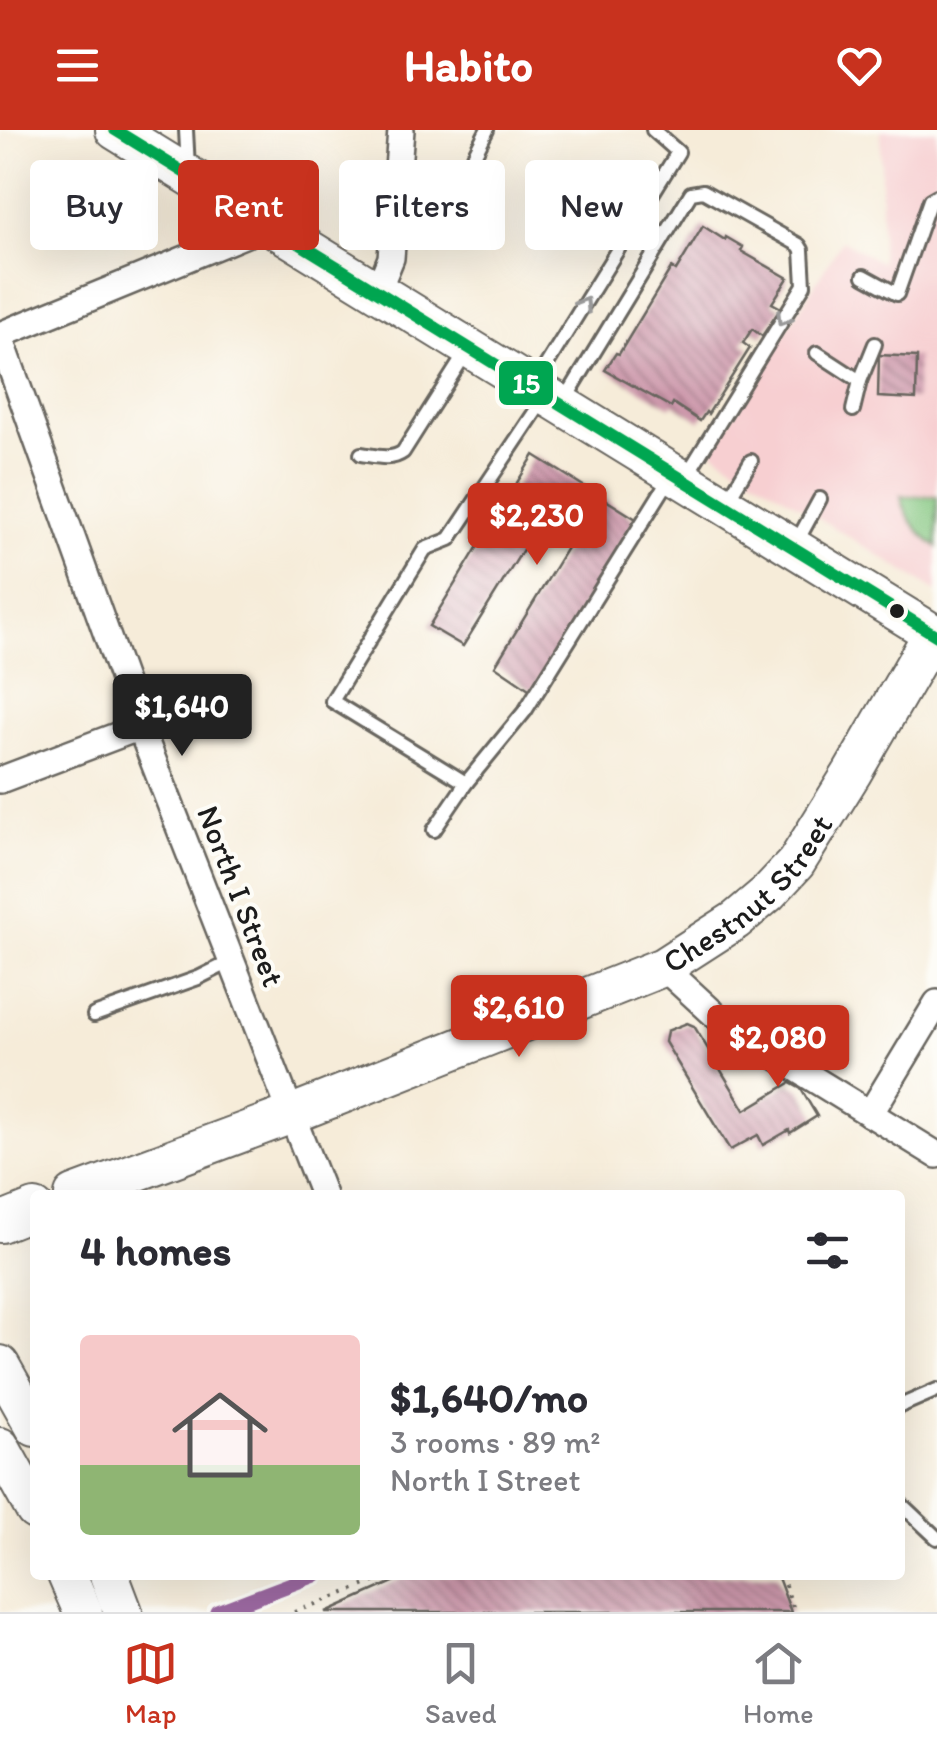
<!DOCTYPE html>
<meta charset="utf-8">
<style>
:root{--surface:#fff;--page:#f2f2f3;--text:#2b2b33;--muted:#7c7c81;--line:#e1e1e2;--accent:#c8321e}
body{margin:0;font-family:Itim,sans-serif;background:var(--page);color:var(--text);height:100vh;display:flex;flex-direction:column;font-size:38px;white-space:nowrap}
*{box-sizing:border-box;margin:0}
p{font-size:32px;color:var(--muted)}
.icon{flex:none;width:55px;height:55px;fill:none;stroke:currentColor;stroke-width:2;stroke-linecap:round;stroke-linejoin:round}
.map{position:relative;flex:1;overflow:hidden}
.sheet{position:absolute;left:30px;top:1060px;width:875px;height:390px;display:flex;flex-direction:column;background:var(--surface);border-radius:10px;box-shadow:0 10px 40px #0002}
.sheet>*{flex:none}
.hud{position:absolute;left:30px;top:30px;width:878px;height:90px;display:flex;gap:20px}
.price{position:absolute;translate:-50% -85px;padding:0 22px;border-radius:10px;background:var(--accent);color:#fff;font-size:32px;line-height:65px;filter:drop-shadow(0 2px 5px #0008)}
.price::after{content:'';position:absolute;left:50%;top:60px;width:30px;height:22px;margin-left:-15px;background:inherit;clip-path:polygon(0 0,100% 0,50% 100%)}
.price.on{background:#222;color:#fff}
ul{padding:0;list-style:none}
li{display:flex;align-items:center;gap:30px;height:250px;padding:0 50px}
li+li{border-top:2px solid var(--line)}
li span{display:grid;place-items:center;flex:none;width:280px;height:200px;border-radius:10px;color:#555}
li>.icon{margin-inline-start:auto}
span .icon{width:120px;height:120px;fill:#fffc;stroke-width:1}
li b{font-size:42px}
h2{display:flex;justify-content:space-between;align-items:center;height:120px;padding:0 50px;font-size:42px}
.tag{padding:0 35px;border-radius:10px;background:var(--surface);box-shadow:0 10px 40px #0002;font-size:35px;line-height:90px}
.tag.on{background:var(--accent);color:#fff}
header{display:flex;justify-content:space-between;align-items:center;height:130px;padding:0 50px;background:var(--accent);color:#fff;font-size:45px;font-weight:700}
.tabs{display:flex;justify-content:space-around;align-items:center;height:140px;border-top:2px solid var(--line);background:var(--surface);font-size:28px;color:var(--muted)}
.tabs a{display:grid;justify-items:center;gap:5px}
.tabs .on{color:var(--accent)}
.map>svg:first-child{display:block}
</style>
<header><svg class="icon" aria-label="menu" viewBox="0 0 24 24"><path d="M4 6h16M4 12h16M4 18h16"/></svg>Habito<svg class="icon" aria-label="heart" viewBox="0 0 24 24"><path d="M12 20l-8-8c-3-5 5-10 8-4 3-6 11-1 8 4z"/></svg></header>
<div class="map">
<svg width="937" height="1482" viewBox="0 0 937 1482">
<defs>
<pattern id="park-tufts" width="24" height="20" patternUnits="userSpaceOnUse" patternTransform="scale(2.5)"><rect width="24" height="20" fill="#83c680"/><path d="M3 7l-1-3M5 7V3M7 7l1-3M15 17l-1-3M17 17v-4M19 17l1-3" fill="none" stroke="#6aa068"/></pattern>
<pattern id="building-back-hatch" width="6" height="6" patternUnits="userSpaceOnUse" patternTransform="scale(2.5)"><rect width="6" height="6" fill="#cd99ac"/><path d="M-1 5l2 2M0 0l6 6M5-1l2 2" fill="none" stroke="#a67c8b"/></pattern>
</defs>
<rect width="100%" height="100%" fill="#fdfcf7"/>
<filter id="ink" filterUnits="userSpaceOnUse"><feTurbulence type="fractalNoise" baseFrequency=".01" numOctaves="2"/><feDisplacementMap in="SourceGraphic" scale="20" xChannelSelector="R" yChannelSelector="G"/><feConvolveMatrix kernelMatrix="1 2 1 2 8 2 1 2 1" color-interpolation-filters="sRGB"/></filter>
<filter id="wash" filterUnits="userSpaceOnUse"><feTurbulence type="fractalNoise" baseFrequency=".0048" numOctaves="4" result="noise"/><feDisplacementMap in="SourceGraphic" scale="40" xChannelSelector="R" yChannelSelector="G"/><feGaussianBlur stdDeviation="2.25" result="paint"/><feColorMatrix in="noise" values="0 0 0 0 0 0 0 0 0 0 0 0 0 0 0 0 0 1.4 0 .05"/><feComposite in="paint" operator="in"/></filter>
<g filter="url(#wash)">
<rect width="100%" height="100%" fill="#f6ecd9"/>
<polygon fill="#f7cfd1" points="881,0 937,0 937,462 712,321 842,110 881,133"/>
<path fill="url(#park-tufts)" stroke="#50714e" stroke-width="2.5" d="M 901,366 L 937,367 L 937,417 C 920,405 905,387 901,366 Z"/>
<g id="blocks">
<g fill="url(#building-back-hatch)">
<polygon points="703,96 725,110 726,107 743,117 741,121 788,148 772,173 781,178 762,206 752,199 743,213 750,218 708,284 706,282 700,291 673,273 671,277 605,240 616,223 619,224 671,138 676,141"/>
<polygon points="879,225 917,227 916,269 878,267"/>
<polygon points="534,325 636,389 532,561 495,536 581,395 550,376 463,516 429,496"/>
<polygon points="687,893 694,896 745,980 790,953 801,959 817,986 790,1003 789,1000 763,1015 758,1005 730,1020 665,912 667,901"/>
<polygon points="409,1445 777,1445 791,1482 326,1482"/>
</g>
</g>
</g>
<g filter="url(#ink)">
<use href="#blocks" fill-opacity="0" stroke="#68655e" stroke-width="2.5"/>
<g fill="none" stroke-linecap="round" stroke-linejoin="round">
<defs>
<g id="lane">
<polyline points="186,0 188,38"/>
<polyline points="396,78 439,77 453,67 487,0"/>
<polyline points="864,146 897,164 930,70 937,66"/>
<polyline points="817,223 860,251"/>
<polyline points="534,255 678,22 653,0"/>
<polyline points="563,273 691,63 703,61 799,115 802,120 804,155 685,348"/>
<polyline points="853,280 860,251 875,214"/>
<path d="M 361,324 C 375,326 391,331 403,322 L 467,221"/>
<polyline points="727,371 751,331"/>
<polyline points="795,415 820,369"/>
<polyline points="466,653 332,571 425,419 450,409 545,267"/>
<polyline points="434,700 466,653 525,581 672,345"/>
<polyline points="94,885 198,848 232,831"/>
<polyline points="900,1276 937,1260"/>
<polyline points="900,1373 937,1408"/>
</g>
<g id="street">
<polyline points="377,162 391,128 401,0"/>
<polyline points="0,205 268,95"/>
<polyline points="0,207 140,597 323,1065"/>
<polyline points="0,650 140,597"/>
<polyline points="663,837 726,895 937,1025"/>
<polyline points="870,984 937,873"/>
</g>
<g id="secondary">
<polyline points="115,0 937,506"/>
<path id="s1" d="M 74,1065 L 292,984 L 663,837 L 736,790 L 768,763 L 796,733 L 852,643 L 933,503"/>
<polyline points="0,1093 35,1079"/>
<polyline points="0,1235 35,1297"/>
<polyline points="0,1317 35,1380"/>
<polyline points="67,1445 83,1482"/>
<polyline points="109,1445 123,1482"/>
</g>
</defs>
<use href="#lane" stroke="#68655e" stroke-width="18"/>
<use href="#street" stroke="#68655e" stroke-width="30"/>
<use href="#secondary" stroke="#68655e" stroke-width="42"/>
<g stroke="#68655e" stroke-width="4" stroke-dasharray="2.5 8" stroke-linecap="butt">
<polyline points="781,1445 795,1482"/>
<polyline points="294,1482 393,1445"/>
</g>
<use href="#lane" stroke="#fff" stroke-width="12"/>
<use href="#street" stroke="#fff" stroke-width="25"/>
<use href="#secondary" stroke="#fff" stroke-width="38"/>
<defs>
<polyline id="bus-1" points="115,0 937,506"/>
</defs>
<use href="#bus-1" stroke="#fdfcf7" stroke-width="20"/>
<use href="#bus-1" stroke="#00a651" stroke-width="12"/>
<defs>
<polyline id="rail-1" points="217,1482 315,1445"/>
</defs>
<use href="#rail-1" stroke="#fdfcf7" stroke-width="22"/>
<use href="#rail-1" stroke="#9b68a0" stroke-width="15"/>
</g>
<defs><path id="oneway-chevron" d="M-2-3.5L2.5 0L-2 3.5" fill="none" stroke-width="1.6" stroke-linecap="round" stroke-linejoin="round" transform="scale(2.5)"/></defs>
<g stroke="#999">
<use href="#oneway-chevron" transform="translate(584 174) rotate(-58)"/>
<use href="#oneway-chevron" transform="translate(783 189) rotate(122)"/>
</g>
</g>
<circle fill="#1c1c1c" stroke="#fdfcf7" stroke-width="4" cx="897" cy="481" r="9"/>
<g text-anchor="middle" stroke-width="8" stroke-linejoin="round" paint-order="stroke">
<g font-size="32" fill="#1c1c1c" stroke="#fdfcf7">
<text dy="11" stroke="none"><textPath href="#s1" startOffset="745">Chestnut Street</textPath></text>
<text transform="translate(241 766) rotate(69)" y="11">North I Street</text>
</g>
</g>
<rect stroke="#fdfcf7" stroke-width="4" x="497" y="229" width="58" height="48" rx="10" fill="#00a651"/>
<g font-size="28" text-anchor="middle" font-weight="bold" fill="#fff">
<text x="526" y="263">15</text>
</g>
</svg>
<b class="price" style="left:537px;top:438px">$2,230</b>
<b class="price on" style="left:182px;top:629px">$1,640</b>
<b class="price" style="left:519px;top:930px">$2,610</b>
<b class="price" style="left:778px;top:960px">$2,080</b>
<div class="hud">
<a class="tag">Buy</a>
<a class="tag on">Rent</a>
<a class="tag">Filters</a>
<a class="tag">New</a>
</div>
<section class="sheet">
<h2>4 homes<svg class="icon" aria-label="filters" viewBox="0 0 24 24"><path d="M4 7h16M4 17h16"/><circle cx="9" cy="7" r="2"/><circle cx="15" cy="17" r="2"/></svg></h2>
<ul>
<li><span style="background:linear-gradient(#f6c9c9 65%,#8fb573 0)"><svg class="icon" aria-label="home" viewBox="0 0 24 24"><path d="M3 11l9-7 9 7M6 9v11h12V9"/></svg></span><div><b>$1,640/mo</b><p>3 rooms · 89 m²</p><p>North I Street</p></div></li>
</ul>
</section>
</div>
<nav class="tabs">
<a class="on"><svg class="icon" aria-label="map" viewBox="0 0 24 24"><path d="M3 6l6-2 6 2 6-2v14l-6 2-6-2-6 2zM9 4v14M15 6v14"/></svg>Map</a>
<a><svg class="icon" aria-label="saved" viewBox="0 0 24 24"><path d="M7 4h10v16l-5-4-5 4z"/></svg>Saved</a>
<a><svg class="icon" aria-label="home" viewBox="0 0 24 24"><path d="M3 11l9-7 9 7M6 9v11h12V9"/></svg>Home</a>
</nav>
